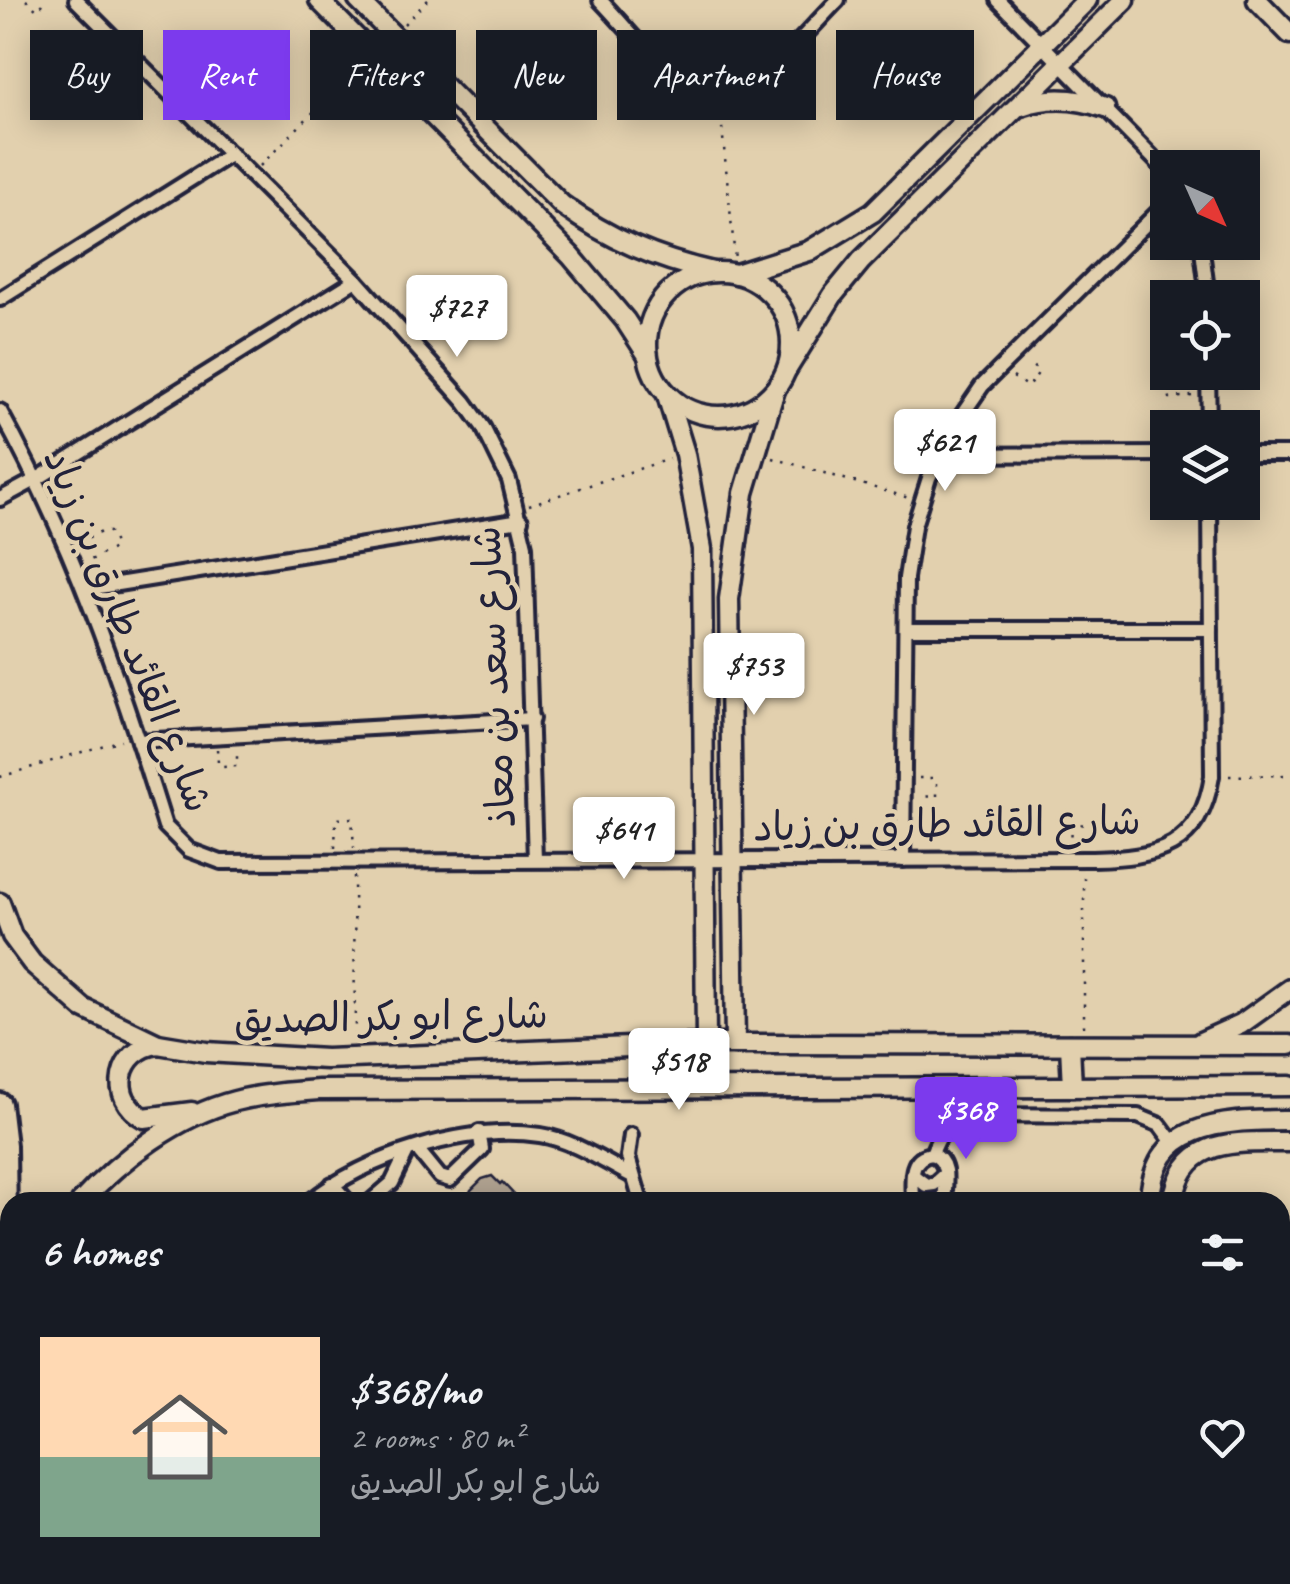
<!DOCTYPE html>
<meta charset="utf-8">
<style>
:root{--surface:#171b24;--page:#242831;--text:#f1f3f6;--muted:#9ea1a6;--accent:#7c3aed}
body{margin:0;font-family:Caveat,"Playpen Sans Arabic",sans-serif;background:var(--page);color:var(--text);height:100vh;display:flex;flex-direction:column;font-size:38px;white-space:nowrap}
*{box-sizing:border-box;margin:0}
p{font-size:32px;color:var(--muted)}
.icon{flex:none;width:55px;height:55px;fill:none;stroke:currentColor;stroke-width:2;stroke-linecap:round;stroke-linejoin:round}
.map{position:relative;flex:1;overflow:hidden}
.sheet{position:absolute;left:0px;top:1192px;width:1290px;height:392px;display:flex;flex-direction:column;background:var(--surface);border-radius:30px 30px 0 0;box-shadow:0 5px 25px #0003}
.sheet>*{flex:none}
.top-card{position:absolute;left:30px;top:30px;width:1230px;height:90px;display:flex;gap:20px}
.needle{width:65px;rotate:135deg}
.buttons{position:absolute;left:1150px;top:150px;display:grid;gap:20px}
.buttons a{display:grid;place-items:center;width:110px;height:110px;border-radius:0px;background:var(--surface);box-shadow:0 5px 25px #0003;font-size:50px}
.price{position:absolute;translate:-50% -85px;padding:0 22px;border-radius:10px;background:#fff;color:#222;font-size:32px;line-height:65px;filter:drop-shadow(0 2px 5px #0008)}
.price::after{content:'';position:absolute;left:50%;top:60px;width:30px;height:22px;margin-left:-15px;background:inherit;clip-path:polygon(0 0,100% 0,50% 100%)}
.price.active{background:var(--accent);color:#fff}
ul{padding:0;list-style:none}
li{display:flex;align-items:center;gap:30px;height:250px;padding:0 40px}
li span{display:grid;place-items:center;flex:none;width:280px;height:200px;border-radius:0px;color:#555}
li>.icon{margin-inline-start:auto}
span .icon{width:120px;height:120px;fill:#fffc;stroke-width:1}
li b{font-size:42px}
h2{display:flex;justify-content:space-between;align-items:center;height:120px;padding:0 40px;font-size:42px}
.chip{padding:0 35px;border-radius:0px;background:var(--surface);box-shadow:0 5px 25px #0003;font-size:35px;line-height:90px}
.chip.active{background:var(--accent);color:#fff}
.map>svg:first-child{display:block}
</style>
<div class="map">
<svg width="1290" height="1584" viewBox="0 0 1290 1584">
<rect width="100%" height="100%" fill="#e2d0ae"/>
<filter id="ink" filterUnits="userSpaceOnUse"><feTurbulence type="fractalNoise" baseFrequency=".01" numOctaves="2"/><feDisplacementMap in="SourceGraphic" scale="20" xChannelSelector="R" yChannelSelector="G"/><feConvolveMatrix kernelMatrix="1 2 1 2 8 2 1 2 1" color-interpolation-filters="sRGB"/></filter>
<g filter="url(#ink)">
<polygon fill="#b0a290" stroke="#22223b" stroke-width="2.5" points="492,1176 500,1184 502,1182 521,1202 466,1202 471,1190 482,1179"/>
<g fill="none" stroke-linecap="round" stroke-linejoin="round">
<defs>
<g id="lane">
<polyline points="82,1575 89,1584"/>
<polyline points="109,1584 118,1575"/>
<polyline points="320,1584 329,1575"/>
</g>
<g id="street">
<polyline points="76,0 356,280 465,402 483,427 509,480 525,546 535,860"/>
<path d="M 600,0 C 628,29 655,66 689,88 C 704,97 726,98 742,91 C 769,78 815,23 838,0"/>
<polyline points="998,0 1168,173"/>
<polyline points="1201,242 1208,298"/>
<polyline points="0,299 231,154"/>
<polyline points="1208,372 1209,428"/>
<path d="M 0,411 C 74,546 120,680 165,826 L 189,850 L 221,862 L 1092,859 C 1157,858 1201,848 1212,776 L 1210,502"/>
<polyline points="1242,454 1290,454"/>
<polyline points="938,455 1168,454"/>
<polyline points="0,499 37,479 356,280"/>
<polyline points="86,589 521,520"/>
<polyline points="906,629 1211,629"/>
<polyline points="138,741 532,719"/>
<polyline points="903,860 906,578 914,526 929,478 951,431 982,386 1168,202"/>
<polyline points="631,1135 628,1157 641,1202"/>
<polyline points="418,1150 440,1177 450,1180 482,1149 479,1132"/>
<path d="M 932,1154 C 951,1162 945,1184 944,1202"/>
<polyline points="914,1176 926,1185 934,1184 945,1174"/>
<polyline points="332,1184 348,1202"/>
<path d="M 309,1202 C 367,1156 466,1124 540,1135 C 572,1140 603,1161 632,1176"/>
<polyline points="370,1202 392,1183 406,1154"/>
<path d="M 913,1202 C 913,1183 907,1157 932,1154 C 939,1134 947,1125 965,1115 L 1138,1116 L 1160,1125 L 1174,1144"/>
<polyline points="1280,1507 1290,1517"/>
<polyline points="1280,1548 1290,1548"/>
<polyline points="365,1575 374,1584"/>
<polyline points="1021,1575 1022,1584"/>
<polyline points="555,1577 565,1584"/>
<polyline points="515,1584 523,1575"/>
<polyline points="831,1584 835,1575"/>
<polyline points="867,1584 872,1575"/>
</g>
<g id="secondary">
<polyline points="319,0 571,256 625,320 647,354"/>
<path d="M 358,0 L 562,205 C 609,239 656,259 713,272"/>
<polyline points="1257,0 1290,34"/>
<path d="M 1021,106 C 1050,96 1077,98 1105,108"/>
<circle cx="719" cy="344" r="72"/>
<polyline points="736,274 809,251 873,212 1087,0"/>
<polyline points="787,369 833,295 861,261 1125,0"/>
<polyline points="667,395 685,454 702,549 706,1044"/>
<polyline points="0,903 12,936 32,963 83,1008 158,1044 206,1052 326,1059 706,1044 1290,1045"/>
<polyline points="1201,1042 1241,1024 1290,989"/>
<path d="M 158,1044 C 118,1049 107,1098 144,1118 L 192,1112"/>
<polyline points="735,1044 729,599 744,493 775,390"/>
<polyline points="1070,1045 1072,1087"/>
<path d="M 81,1202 C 121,1158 177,1116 235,1101 C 263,1094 292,1092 320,1090 L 1290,1086"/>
<path d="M 1150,1202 C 1152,1119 1228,1121 1290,1120"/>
<path d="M 1173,1202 C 1183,1135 1236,1143 1290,1142"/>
<polyline points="1118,1575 1119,1584"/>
<polyline points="1140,1575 1140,1584"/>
</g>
<polyline id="primary" points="0,1104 5,1146 7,1304 3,1584"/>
</defs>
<use href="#lane" stroke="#22223b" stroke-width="14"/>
<use href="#street" stroke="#22223b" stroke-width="20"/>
<use href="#secondary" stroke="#22223b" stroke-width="25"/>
<use href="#primary" stroke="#22223b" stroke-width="28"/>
<g stroke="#22223b" stroke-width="2.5" stroke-dasharray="2.5 8" stroke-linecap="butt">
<polyline points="26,0 37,10 47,0"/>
<polyline points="404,24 428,0"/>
<polyline points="720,107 735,259"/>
<polyline points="260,166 360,65"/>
<polyline points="1013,377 1028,387 1039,372 1029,363"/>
<polyline points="1192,396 1170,398 1167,383 1195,378"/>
<polyline points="773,458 909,498"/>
<polyline points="529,505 669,459"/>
<polyline points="79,543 103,531 109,532 115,543 114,548 87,562"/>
<polyline points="217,749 218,763 222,767 237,766 237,750"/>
<polyline points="1229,776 1290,775"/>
<polyline points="0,777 121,740"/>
<polyline points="919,778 934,778 937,782 937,796 920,797"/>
<polyline points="1070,846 1071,824 1092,825 1092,843"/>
<polyline points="335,848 336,819 352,818 354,848"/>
<polyline points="354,876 355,1043"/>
<polyline points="1084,1027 1084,875"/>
</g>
<use href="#lane" stroke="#e2d0ae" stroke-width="6"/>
<use href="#street" stroke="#e2d0ae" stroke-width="12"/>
<use href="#secondary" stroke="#e2d0ae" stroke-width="18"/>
<use href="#primary" stroke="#e2d0ae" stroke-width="20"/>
</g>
</g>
<g text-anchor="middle" stroke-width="9" stroke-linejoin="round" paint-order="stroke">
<g font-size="40" fill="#22223b" stroke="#e2d0ae">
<text transform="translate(129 630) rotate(68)" y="14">شارع القائد طارق بن زياد</text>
<text transform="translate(493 677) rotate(-93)" y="14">شارع سعد بن معاذ</text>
<text transform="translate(947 823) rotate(-1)" y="14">شارع القائد طارق بن زياد</text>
<text transform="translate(391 1016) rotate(-1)" y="14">شارع ابو بكر الصديق</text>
</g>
</g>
</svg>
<div class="buttons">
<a><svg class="needle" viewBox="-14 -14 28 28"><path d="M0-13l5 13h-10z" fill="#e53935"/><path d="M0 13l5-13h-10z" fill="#9ea1a6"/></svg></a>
<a><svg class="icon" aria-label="locate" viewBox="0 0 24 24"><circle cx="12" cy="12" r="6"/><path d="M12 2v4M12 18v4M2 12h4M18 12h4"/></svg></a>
<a><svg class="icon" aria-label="layers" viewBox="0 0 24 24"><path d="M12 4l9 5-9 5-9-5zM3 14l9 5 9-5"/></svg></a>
</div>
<b class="price" style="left:457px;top:360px">$727</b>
<b class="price" style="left:945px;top:494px">$621</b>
<b class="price" style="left:754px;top:718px">$753</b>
<b class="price" style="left:624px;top:882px">$641</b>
<b class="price" style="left:679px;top:1113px">$518</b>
<b class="price active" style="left:966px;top:1162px">$368</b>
<div class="top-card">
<a class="chip">Buy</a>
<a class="chip active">Rent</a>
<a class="chip">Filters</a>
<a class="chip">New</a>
<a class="chip">Apartment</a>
<a class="chip">House</a>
</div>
<section class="sheet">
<h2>6 homes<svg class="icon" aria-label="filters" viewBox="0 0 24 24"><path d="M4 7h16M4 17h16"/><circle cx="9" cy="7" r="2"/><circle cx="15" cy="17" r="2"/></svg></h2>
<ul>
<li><span style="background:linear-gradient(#ffd9b3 60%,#7fa58c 0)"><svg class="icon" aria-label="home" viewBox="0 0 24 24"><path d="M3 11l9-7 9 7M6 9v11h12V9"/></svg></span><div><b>$368/mo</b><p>2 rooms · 80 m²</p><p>شارع ابو بكر الصديق</p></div><svg class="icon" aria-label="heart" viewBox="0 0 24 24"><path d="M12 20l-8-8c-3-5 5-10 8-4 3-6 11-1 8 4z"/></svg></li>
</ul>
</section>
</div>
